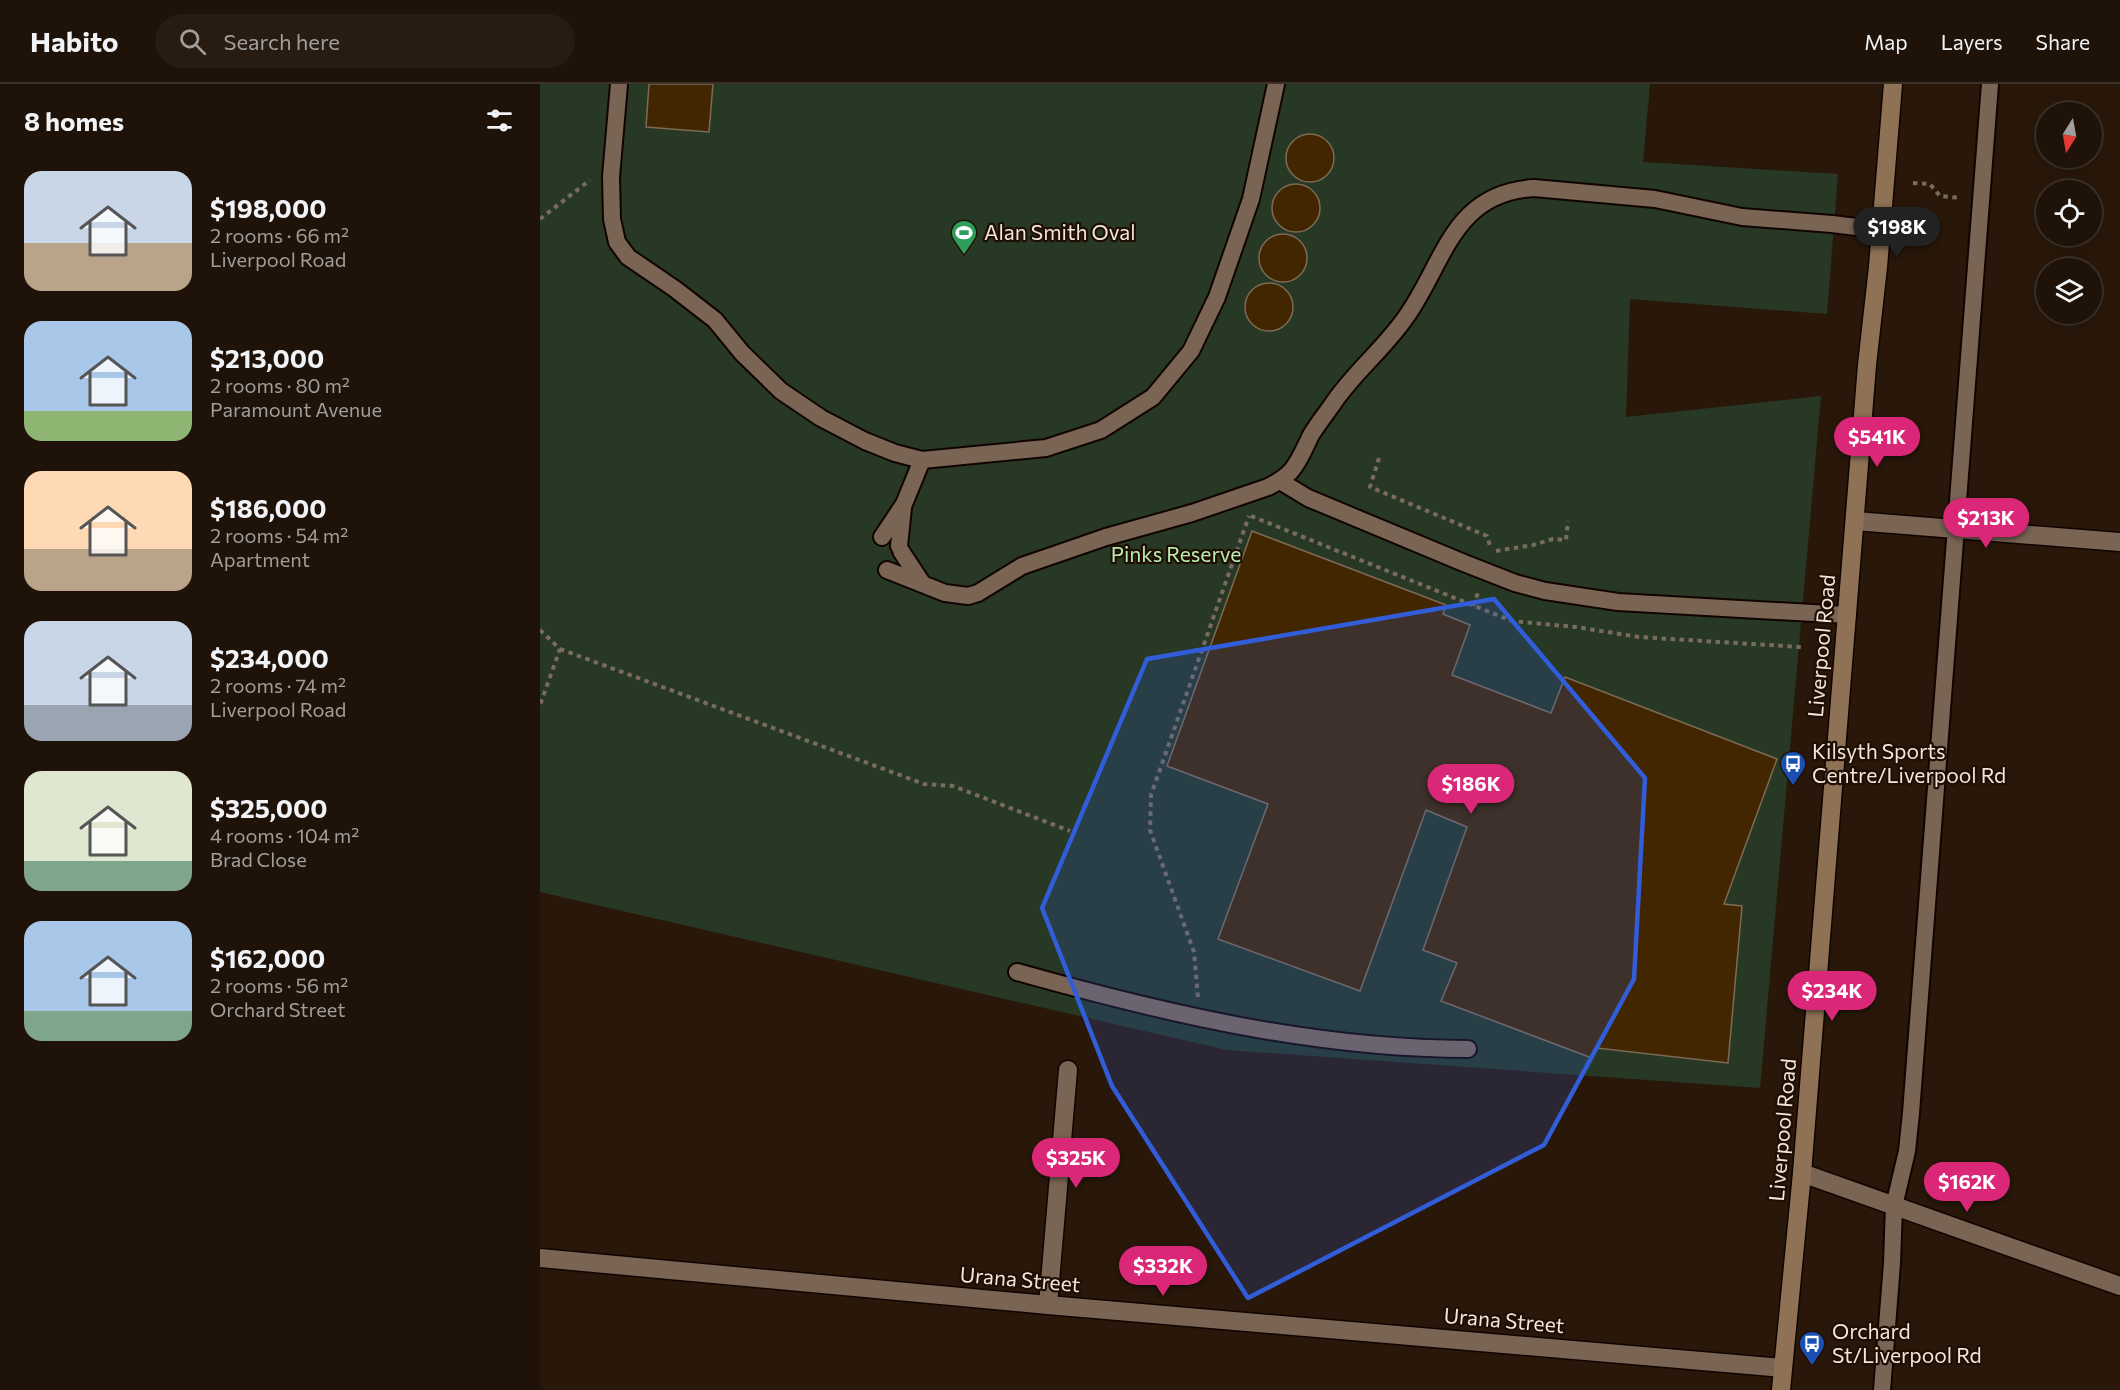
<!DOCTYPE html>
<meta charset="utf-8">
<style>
:root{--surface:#1f1208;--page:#271b12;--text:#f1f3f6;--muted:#a19e9c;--line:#3c3229;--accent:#db2777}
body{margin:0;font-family:Commissioner,sans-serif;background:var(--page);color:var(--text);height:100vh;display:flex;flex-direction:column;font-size:22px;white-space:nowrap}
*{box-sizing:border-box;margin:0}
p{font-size:20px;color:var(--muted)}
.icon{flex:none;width:33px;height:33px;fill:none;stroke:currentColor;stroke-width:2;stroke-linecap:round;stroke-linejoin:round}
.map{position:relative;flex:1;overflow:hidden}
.drawer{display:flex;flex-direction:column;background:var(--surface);width:540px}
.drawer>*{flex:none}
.needle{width:39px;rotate:191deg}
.tools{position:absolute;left:1496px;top:18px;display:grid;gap:12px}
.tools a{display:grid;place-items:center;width:66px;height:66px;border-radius:50%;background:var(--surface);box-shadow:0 3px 15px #0003,0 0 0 2px var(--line);font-size:30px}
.price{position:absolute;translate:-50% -51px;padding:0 14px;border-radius:21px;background:var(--accent);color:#fff;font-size:20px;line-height:39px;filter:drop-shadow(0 2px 3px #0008)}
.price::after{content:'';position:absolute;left:50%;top:36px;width:18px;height:14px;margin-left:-9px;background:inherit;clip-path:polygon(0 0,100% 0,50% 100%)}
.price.selected{background:#222;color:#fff}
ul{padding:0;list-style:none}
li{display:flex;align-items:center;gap:18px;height:150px;padding:0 24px}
li span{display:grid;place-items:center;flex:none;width:168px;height:120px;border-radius:18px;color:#555}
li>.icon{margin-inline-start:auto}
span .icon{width:72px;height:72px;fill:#fffc;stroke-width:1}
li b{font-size:26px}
h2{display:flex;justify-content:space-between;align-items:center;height:72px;padding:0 24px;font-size:26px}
header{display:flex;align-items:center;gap:36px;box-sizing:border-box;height:84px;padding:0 30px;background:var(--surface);border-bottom:2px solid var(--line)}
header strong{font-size:28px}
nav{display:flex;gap:33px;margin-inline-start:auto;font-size:21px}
.search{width:420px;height:54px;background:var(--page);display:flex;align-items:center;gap:15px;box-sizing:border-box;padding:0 21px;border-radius:33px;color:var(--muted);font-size:22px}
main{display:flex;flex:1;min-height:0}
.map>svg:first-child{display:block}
</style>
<header>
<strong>Habito</strong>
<div class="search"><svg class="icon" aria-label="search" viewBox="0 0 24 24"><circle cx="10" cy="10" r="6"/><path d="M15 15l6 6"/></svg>Search here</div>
<nav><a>Map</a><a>Layers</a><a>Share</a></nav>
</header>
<main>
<section class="drawer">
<h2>8 homes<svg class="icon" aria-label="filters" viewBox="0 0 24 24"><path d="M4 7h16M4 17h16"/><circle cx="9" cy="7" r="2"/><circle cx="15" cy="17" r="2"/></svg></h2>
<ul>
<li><span style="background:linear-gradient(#c9d6e8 60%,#b9a48a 0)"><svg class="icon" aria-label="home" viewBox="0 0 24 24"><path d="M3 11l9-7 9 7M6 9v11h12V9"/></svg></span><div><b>$198,000</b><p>2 rooms · 66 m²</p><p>Liverpool Road</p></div></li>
<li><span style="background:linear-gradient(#a9c7e8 75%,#8fb573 0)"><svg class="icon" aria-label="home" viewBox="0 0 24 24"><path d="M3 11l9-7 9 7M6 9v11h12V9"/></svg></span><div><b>$213,000</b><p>2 rooms · 80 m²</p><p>Paramount Avenue</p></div></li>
<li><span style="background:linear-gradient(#ffd9b3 65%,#b9a48a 0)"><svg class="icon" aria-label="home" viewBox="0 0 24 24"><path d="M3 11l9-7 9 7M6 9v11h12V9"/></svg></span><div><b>$186,000</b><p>2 rooms · 54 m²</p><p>Apartment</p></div></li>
<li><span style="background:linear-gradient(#c9d6e8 70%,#9aa5b1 0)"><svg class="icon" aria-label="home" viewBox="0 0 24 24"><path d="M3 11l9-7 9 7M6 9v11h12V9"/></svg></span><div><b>$234,000</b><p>2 rooms · 74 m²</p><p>Liverpool Road</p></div></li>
<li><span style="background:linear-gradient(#dfe7d0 75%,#7fa58c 0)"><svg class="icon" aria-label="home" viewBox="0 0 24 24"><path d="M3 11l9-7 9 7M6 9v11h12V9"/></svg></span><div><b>$325,000</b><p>4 rooms · 104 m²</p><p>Brad Close</p></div></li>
<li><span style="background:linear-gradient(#a9c7e8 75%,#7fa58c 0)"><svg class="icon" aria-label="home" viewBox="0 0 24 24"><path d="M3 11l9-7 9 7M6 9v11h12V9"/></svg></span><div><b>$162,000</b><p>2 rooms · 56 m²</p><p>Orchard Street</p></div></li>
</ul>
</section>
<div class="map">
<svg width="1580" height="1306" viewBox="0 0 1580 1306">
<rect width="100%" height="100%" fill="#29180a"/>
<polygon fill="#273824" points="0,0 1110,0 1103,78 1298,90 1287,230 1090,215 1086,333 1281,312 1220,1004 687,966 0,808"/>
<g fill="#422600" stroke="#7d6a57" stroke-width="1.5">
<polygon points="109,0 173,0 169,48 106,43"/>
<circle cx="770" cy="74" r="24"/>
<circle cx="756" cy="124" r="24"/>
<circle cx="743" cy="174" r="24"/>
<circle cx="729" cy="223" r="24"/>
<polygon points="712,447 906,521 903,530 930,541 912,591 1011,629 1025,593 1237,675 1184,820 1202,822 1188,979 1057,964 1052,974 901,917 917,879 883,866 927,743 886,726 820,907 678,855 728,720 627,682"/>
</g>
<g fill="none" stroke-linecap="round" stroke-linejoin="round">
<defs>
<g id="service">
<polyline points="79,0 71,93 72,135 77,158 88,173 135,205 175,236 202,269 241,307 281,334 325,357 355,369 382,376 506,364 561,346 613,313 651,267 677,213 711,115 736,0"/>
<polyline points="740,397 768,414 924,479 975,499 1005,507 1078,518 1308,531"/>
<polyline points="342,453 364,420 382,376"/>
<polyline points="359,462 363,424"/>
<polyline points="361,467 382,499"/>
<path d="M 347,486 L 405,509 L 428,512 L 438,509 L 482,482 L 566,453 L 652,429 L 728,403 C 736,399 745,394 751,387 C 760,377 765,363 771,351 C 777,341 785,331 792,321 C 813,289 844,265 866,233 C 905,178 912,109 994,104 L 1115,115 L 1202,133 L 1292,140 L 1341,146"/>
<path d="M 477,888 C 623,929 775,965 928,965"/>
<polyline points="1342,1306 1352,1179 1354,1122 1367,1067 1371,1029 1450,0"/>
</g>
<g id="minor">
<polyline points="1315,437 1580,458"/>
<polyline points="1262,1089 1580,1202"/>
<polyline points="0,1174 508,1221 1243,1284"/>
<polyline points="508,1221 528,986"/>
</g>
<polyline id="secondary" points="1241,1306 1262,1089 1327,281 1338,183 1353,0"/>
</defs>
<use href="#service" stroke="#110400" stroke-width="20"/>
<use href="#minor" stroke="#110400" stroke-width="21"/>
<use href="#secondary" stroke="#110400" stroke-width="21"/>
<g stroke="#7a6b5f" stroke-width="4" stroke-dasharray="4.5 4.5" stroke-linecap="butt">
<polyline points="1373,99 1390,100 1400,112 1421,114"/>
<polyline points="0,135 50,96"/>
<polyline points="839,374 830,403 947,452 951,465"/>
<polyline points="711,432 972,537 1036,543 1099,553 1261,563"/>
<polyline points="956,467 993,461 1013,455 1026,456 1028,437"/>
<polyline points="933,522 938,509"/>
<polyline points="0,546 20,565 0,621"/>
<polyline points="20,565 384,700 413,702 530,747"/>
<polyline points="658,913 654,868 610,746 611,711 709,432"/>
</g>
<use href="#service" stroke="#7a6555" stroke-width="16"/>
<use href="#minor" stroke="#7a6555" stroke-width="18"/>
<use href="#secondary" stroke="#8f7255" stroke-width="18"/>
</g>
<path fill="#325dd8" fill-opacity="0.2" stroke="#325dd8" stroke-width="4.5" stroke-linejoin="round" d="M 954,515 L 1105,694 L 1094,895 L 1004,1061 L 708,1214 L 572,1002 L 502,824 L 607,575 Z"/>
<defs>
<symbol id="stadium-pin" viewBox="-11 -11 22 30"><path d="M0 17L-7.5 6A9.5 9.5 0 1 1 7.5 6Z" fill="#2e9e5b" stroke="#1f0f03"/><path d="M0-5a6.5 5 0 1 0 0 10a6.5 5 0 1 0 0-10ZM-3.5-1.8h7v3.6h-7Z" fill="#fff"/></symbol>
<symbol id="bus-pin" viewBox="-11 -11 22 30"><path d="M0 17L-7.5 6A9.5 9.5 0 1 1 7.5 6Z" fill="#1a4fb4" stroke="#1f0f03"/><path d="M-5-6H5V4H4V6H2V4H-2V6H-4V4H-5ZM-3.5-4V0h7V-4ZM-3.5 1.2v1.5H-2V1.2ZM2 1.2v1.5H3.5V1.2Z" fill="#fff"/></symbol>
</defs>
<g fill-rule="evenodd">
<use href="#stadium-pin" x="409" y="134" width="30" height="40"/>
<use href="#bus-pin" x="1238" y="665" width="30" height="40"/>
<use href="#bus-pin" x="1257" y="1245" width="30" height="40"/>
</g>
<g text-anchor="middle" stroke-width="4.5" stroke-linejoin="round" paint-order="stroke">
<g font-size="21" fill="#f2e5dc" stroke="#1f0f03" text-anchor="start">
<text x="444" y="156">Alan Smith Oval</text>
<text x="1272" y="675">Kilsyth Sports<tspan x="1272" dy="24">Centre/Liverpool Rd</tspan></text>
<text x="1292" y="1255">Orchard<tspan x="1292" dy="24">St/Liverpool Rd</tspan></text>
</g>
<g font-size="21" fill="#baecb2" stroke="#1f0f03">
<text x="636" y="478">Pinks Reserve</text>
</g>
<g font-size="21" fill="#f2e5dc" stroke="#1f0f03">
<text transform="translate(1282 562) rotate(-85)" y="7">Liverpool Road</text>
<text transform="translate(1243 1046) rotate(-85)" y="7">Liverpool Road</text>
<text transform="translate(480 1196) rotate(5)" y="7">Urana Street</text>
<text transform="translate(964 1237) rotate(5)" y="7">Urana Street</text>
</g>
</g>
</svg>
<div class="tools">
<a><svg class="needle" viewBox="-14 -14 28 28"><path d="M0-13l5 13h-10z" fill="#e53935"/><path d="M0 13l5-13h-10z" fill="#a19e9c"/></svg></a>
<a><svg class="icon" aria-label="locate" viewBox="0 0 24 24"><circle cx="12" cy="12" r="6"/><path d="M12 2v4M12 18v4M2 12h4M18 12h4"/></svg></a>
<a><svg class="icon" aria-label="layers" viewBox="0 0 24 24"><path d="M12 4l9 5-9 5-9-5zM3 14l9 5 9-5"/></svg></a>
</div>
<b class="price selected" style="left:1357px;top:174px">$198K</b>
<b class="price" style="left:1337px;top:384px">$541K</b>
<b class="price" style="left:1446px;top:465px">$213K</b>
<b class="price" style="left:931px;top:731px">$186K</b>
<b class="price" style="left:1292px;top:938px">$234K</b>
<b class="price" style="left:536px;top:1105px">$325K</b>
<b class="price" style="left:1427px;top:1129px">$162K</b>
<b class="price" style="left:623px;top:1213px">$332K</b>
</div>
</main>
